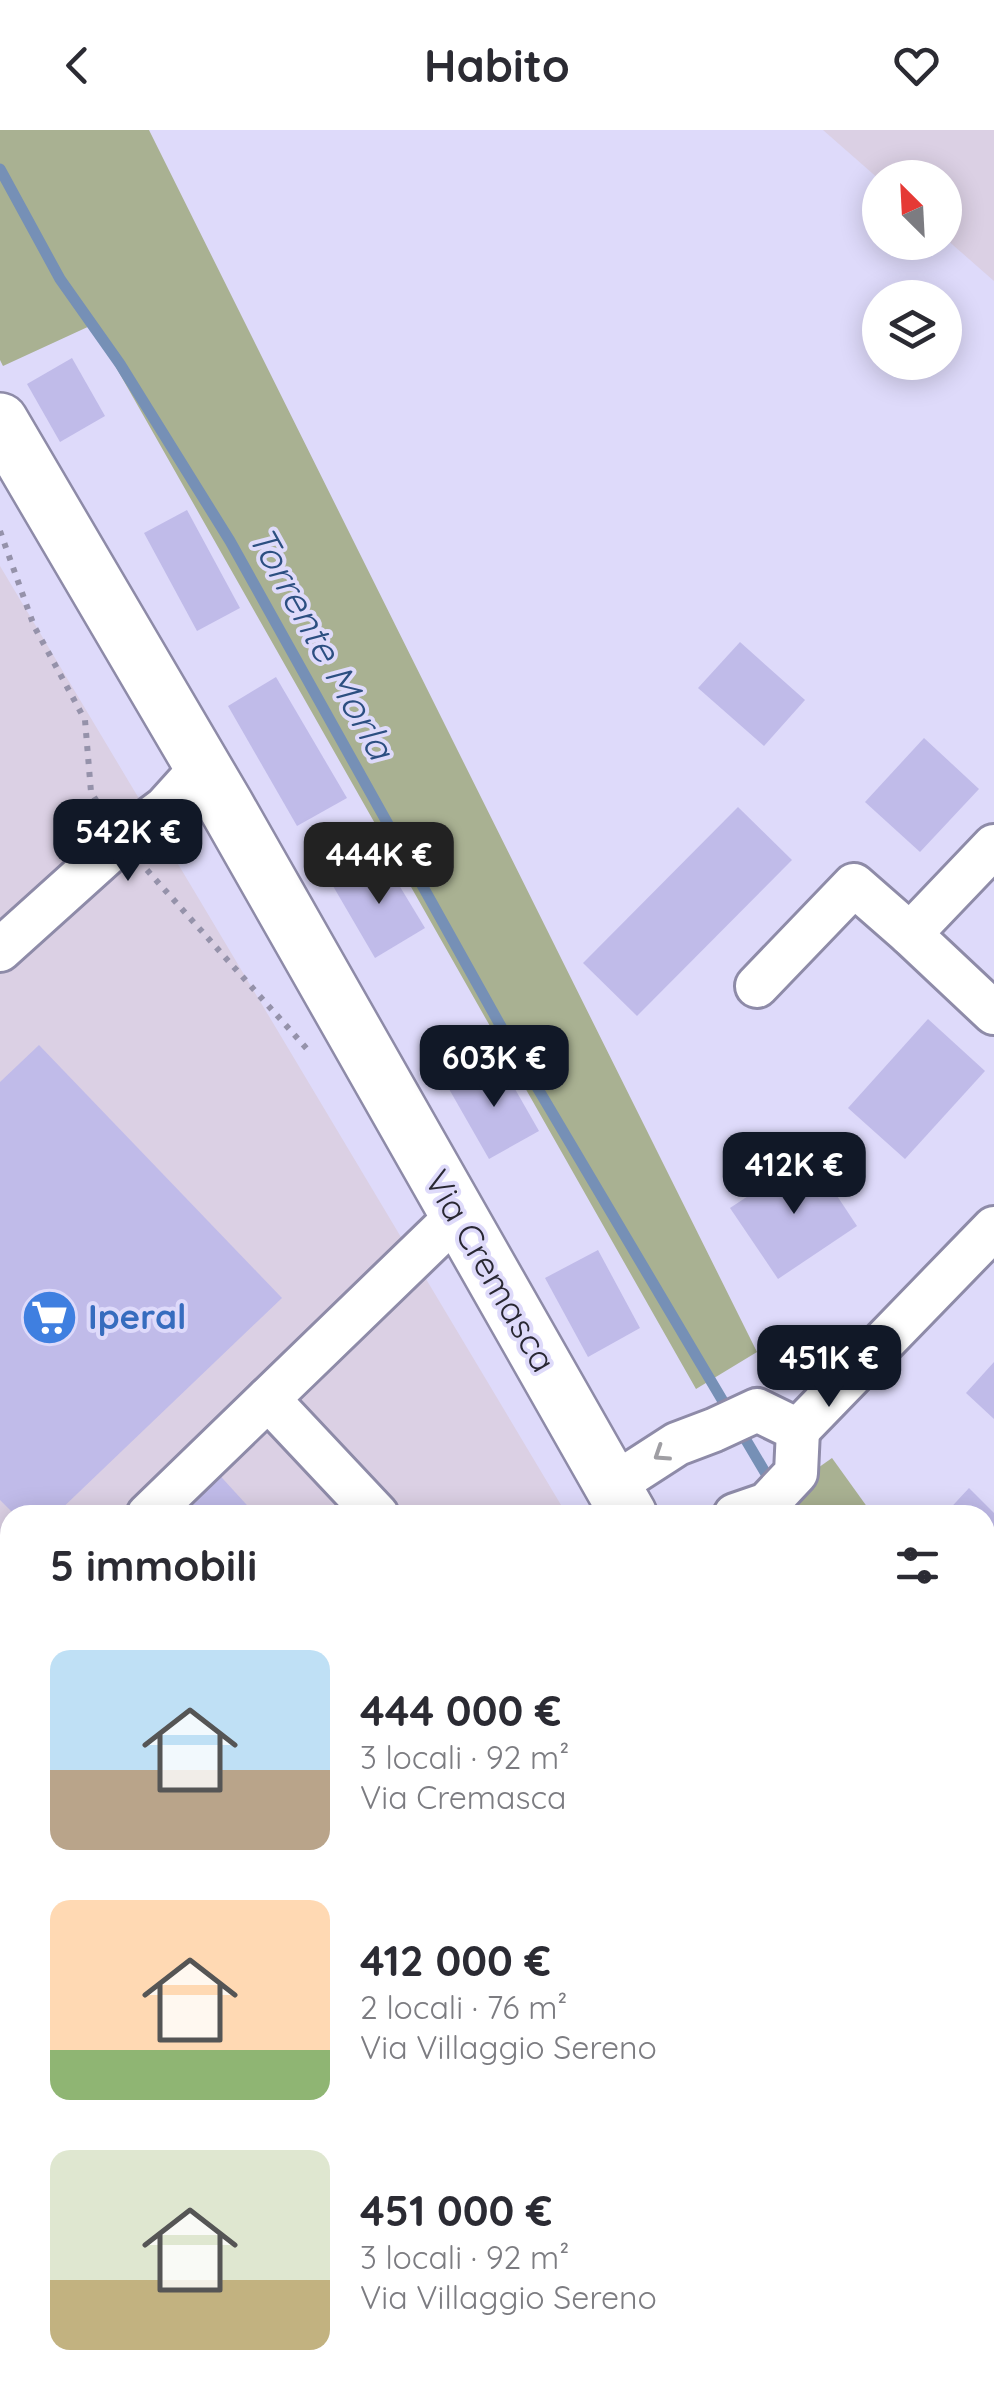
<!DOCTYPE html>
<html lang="it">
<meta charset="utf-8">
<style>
:root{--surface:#fff;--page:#f2f2f3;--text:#2b2b33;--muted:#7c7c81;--accent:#111827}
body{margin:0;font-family:Quicksand,sans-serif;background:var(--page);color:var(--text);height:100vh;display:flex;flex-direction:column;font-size:38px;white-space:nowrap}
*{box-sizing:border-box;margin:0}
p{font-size:32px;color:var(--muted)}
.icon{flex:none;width:55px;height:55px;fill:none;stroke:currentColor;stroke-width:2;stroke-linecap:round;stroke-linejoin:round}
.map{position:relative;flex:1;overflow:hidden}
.drawer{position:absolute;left:0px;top:1375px;width:995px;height:892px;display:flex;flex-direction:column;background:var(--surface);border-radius:30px 30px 0 0;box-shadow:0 5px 25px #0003}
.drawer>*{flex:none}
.needle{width:65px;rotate:336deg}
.controls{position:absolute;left:862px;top:30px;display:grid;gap:20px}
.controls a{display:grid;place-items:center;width:100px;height:100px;border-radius:50%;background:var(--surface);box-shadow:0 5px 25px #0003;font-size:50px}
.price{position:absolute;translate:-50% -85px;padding:0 22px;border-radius:20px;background:var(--accent);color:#fff;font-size:32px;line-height:65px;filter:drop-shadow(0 2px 5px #0008)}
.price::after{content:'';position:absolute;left:50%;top:60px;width:30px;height:22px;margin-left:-15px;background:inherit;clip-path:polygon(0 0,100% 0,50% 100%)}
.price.on{background:#222;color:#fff}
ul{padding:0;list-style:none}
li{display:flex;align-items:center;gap:30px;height:250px;padding:0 50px}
li span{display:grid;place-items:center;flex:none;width:280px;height:200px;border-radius:20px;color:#555}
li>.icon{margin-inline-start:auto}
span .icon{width:120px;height:120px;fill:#fffc;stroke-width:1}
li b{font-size:42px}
h2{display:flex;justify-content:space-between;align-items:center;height:120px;padding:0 50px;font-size:42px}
header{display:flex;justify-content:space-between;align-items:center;height:130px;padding:0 50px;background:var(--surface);font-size:45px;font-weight:800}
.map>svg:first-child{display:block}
</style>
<header><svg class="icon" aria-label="back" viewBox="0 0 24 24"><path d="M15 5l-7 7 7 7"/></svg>Habito<svg class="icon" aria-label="heart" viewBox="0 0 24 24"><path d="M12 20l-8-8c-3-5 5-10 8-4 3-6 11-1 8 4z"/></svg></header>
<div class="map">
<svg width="994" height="2267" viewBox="0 0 994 2267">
<rect width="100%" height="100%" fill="#dedafa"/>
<g fill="#dbd0e4">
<polygon points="823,0 994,0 994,151 945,108 945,48 880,48 880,50"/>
<polygon points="0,436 567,1385 10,1385 10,2077 0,2086"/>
<polygon points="985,2085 994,2100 994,2254 978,2267 304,2267 294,2258 985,2258"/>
</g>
<g fill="#a9b192">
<polygon points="0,0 149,0 757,1222 696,1259 92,195 3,236 0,230"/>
<polygon points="832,1328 873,1385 779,1385 771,1371"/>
<polygon points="985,1540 994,1552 994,1758 985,1743"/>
<polygon points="994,1818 994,1964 985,1949 985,1822"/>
</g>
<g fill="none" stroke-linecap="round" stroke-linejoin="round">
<g stroke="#7690b6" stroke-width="11">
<polyline points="0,39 60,149 120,234 230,411 499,893 772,1354"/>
<polyline points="985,1711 994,1725"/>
</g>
</g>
<g fill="#c0bbe9">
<polygon points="72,228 105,286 60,312 27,254"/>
<polygon points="187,380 240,478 197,501 144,403"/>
<polygon points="740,512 805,570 764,616 698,558"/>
<polygon points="276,547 347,668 297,696 228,576"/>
<polygon points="924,608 979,659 920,722 865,672"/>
<polygon points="738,677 792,730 637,886 583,833"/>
<polygon points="382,727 425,798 375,828 333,756"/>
<polygon points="928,889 985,941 905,1029 848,978"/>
<polygon points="39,915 282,1168 55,1385 15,1385 0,1370 0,952"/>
<polygon points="499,931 539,1001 489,1029 449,959"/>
<polygon points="810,1025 857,1096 778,1149 730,1078"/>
<polygon points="598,1120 640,1198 588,1227 545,1148"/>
<polygon points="994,1232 994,1289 966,1263"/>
<polygon points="213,1338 256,1385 162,1385"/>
<polygon points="969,1358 994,1383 994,1467 985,1458 985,1385 944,1385"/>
<polygon points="10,1528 10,1932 0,1922 0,1537"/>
<polygon points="985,1745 994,1760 994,1779 985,1785"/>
</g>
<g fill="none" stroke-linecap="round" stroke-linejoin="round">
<defs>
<g id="minor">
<polyline points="910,804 994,716"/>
<polyline points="0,820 121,711 165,678 203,636"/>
<polyline points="757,856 854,755 910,804 994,883"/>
<polyline points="268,1269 377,1385"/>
<polyline points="798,1300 994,1098"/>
<polyline points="612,1356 677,1314 714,1300 757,1280 798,1300 796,1343 767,1374 735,1385"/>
<polyline points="148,1385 458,1085"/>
<polyline points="0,1456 2,1458 0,1460"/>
<polyline points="0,1528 10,1518"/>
<polyline points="0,2006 10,2015"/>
<polyline points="985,2184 994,2178"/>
</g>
<g id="major">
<polyline points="0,291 226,676 629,1385"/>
<polyline points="985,2001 994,2016"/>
</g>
</defs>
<use href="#minor" stroke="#8e8ba8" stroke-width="48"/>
<use href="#major" stroke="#8e8ba8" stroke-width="60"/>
<g stroke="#9592aa" stroke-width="6" stroke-dasharray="5 8" stroke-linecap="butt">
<polyline points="0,401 34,496 85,590 91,662 101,678"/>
<polyline points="147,740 308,920"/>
</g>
<use href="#minor" stroke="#fff" stroke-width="42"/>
<use href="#major" stroke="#fff" stroke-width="55"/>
</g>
<defs><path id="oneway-chevron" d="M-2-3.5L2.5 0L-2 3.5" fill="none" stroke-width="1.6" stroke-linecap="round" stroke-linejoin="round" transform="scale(2.5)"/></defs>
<use stroke="#9f9ea3" href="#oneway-chevron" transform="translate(661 1324) rotate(147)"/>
<defs>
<symbol id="supermarket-disc" viewBox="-11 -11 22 22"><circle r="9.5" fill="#3f7fe0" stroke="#dedafa"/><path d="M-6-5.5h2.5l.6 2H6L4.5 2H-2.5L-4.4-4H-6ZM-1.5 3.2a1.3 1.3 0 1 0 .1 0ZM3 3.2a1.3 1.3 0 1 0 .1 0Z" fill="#fff"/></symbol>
</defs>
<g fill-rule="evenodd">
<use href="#supermarket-disc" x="18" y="1156" width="63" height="63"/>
</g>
<g text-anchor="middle" stroke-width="8" stroke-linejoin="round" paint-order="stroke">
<g font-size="35" fill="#292833" stroke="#dedafa">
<text transform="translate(490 1141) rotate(60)" y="12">Via Cremasca</text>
</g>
<g font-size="35" font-weight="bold" fill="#366cbe" stroke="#dedafa" text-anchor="start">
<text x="88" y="1199">Iperal</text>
</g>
<g font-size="38" font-style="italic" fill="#2c4f81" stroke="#dedafa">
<text transform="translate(321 513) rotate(61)" y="13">Torrente Morla</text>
</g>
</g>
</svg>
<div class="controls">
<a><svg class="needle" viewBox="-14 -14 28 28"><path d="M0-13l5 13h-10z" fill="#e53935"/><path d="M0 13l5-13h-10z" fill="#7c7c81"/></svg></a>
<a><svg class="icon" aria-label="layers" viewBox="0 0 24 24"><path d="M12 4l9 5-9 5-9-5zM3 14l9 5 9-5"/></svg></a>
</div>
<b class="price" style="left:128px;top:754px">542K €</b>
<b class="price on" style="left:379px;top:777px">444K €</b>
<b class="price" style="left:494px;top:980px">603K €</b>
<b class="price" style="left:794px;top:1087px">412K €</b>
<b class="price" style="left:829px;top:1280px">451K €</b>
<section class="drawer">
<h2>5 immobili<svg class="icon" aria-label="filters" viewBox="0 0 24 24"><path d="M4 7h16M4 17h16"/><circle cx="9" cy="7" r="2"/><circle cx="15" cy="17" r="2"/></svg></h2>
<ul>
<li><span style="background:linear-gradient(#bfe0f5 60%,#b9a48a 0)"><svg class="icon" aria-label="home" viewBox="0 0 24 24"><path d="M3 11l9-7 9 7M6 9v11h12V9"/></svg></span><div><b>444 000 €</b><p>3 locali · 92 m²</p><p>Via Cremasca</p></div></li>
<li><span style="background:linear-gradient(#ffd9b3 75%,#8fb573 0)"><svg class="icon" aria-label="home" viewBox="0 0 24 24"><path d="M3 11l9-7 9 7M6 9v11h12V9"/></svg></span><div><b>412 000 €</b><p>2 locali · 76 m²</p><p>Via Villaggio Sereno</p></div></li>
<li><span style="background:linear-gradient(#dfe7d0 65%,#c2b280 0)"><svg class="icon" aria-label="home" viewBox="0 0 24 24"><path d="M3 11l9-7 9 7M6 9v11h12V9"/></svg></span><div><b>451 000 €</b><p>3 locali · 92 m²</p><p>Via Villaggio Sereno</p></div></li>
</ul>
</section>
</div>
